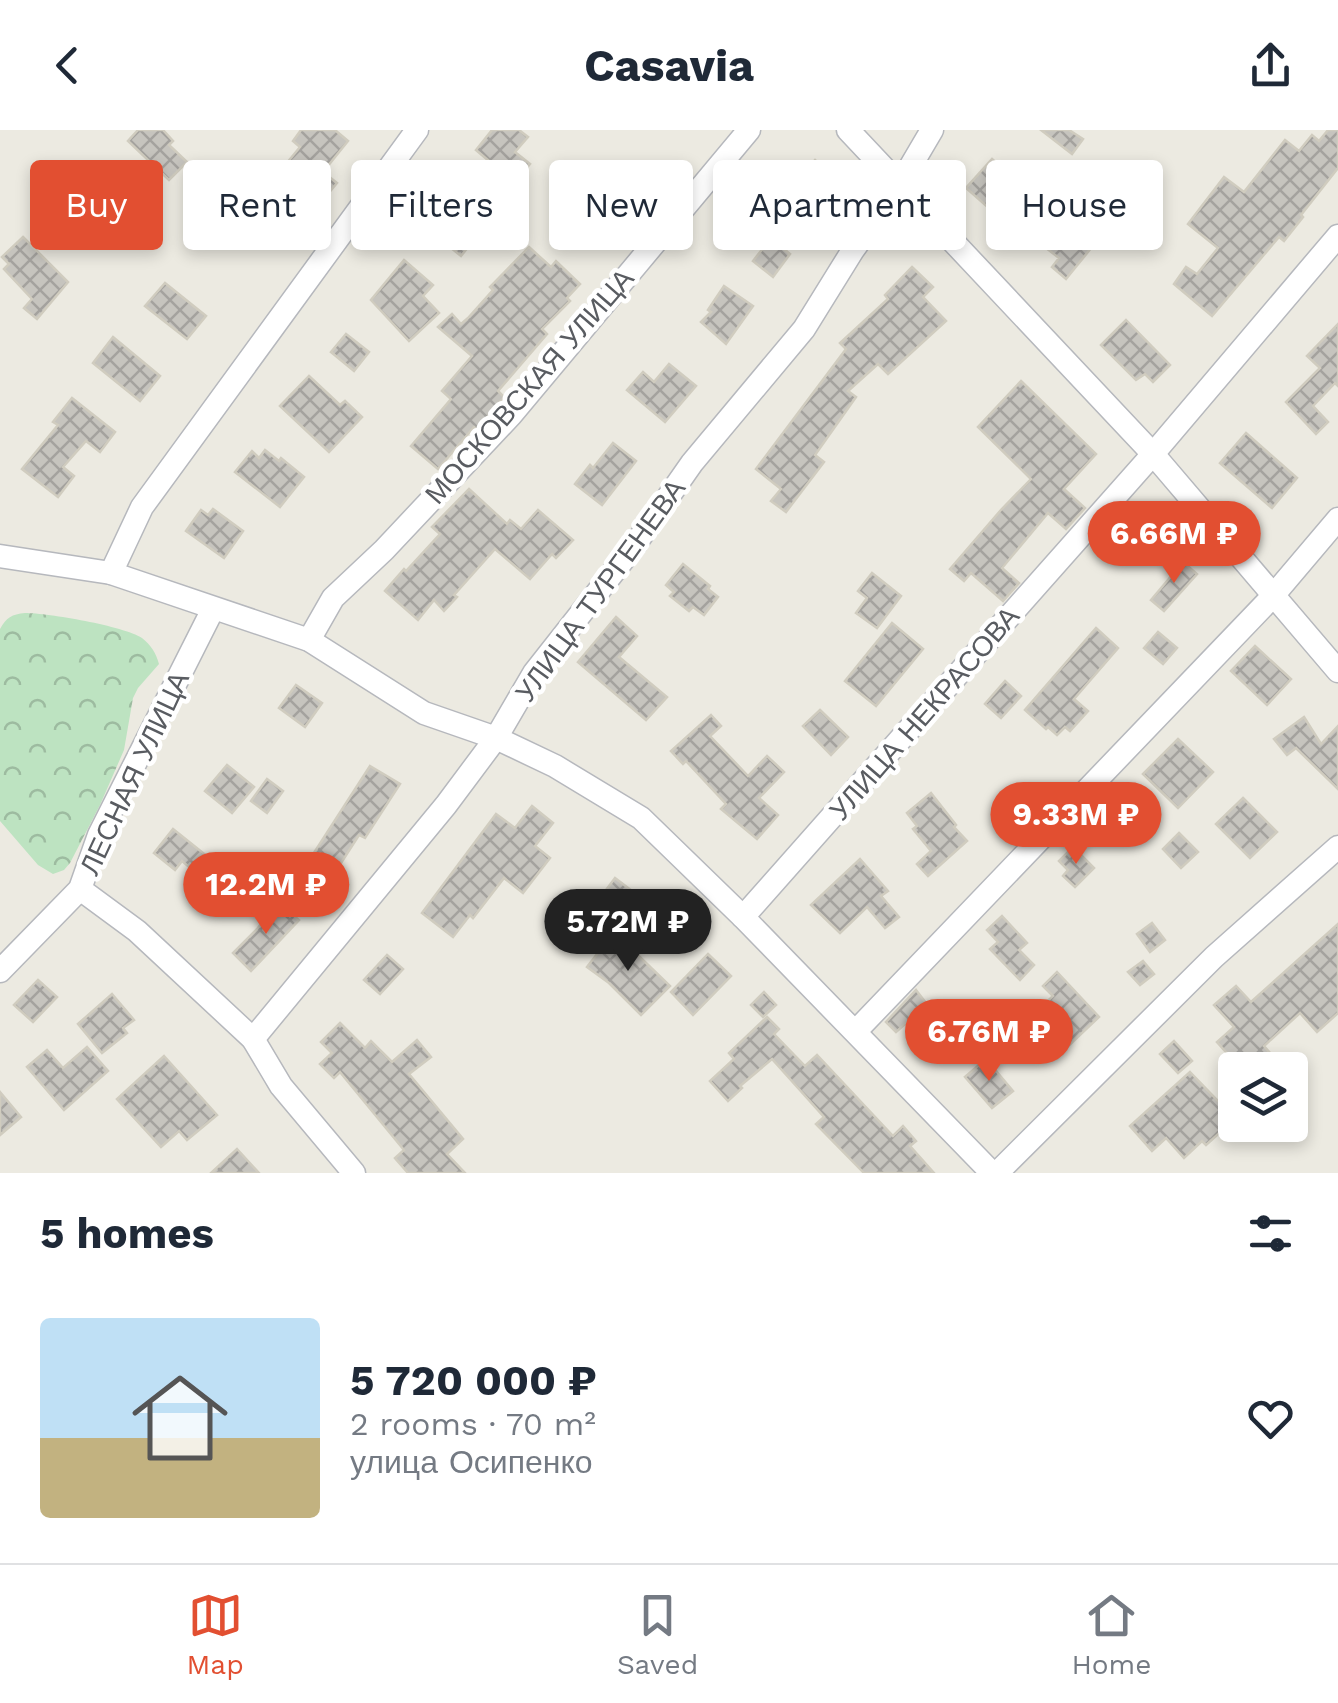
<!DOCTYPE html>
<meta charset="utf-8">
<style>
:root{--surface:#fff;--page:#f6f6f7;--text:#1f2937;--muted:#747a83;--line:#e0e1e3;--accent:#e24f31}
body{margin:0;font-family:"Work Sans",sans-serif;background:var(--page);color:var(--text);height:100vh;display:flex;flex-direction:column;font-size:38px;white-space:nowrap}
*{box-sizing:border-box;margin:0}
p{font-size:32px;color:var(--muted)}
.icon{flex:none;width:55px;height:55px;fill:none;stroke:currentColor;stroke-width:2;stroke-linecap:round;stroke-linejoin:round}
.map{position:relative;height:1043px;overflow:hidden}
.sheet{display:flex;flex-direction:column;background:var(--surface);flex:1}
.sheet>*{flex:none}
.hud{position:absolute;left:30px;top:30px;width:1280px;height:90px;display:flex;gap:20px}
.controls{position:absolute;left:1218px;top:922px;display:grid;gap:20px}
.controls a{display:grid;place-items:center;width:90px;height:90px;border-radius:10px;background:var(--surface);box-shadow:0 5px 15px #0003;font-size:50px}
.price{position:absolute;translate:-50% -85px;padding:0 22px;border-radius:35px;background:var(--accent);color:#fff;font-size:32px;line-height:65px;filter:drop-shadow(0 2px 5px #0008)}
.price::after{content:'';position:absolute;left:50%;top:60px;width:30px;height:22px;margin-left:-15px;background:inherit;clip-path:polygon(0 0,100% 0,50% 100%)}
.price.on{background:#222;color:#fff}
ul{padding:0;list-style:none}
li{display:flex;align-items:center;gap:30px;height:250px;padding:0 40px}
li span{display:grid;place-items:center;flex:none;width:280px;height:200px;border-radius:10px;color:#555}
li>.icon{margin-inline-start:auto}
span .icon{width:120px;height:120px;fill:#fffc;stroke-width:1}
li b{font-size:42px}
h2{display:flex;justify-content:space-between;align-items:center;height:120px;padding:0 40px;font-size:42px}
.pill{padding:0 35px;border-radius:10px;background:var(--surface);box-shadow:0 5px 15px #0003;font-size:35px;line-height:90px}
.pill.on{background:var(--accent);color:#fff}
header{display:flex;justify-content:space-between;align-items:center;height:130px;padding:0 40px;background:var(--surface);font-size:45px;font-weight:700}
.tabs{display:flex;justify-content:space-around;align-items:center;height:140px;border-top:2px solid var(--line);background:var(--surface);font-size:28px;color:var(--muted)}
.tabs a{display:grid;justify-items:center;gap:5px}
.tabs .on{color:var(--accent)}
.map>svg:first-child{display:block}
</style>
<header><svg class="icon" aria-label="back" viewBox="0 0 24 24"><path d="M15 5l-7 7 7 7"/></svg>Casavia<svg class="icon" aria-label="share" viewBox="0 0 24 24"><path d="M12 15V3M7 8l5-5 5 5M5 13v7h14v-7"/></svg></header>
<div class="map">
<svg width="1338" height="1043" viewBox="0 0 1338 1043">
<defs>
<pattern id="forest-crowns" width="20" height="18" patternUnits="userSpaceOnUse" patternTransform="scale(2.5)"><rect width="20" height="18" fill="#bde3c1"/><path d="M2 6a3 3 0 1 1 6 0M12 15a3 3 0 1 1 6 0" fill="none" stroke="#9dbba0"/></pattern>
<pattern id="building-cross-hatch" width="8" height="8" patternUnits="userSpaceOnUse" patternTransform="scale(2.5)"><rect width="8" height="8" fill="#c6c4be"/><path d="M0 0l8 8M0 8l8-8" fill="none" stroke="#a4a29e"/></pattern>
</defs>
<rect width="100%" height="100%" fill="#eceae1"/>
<path fill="url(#forest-crowns)" d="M 25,483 C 48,483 124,496 142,508 C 151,515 156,523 159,534 L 138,558 L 133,568 L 124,620 L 100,675 L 70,733 L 64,740 L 53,744 L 38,735 L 0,691 L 0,499 C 6,488 12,484 25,483 Z"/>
<g fill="url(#building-cross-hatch)" stroke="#d0ccbf" stroke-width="2.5">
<polygon points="138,0 163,0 173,11 169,15 187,32 169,50 128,11"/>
<polygon points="301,0 335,0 348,11 323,42 337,53 322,71 308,60 267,109 239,86 260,60 275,72 298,44 286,34 300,17 293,11"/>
<polygon points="492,0 519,0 528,7 515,22 530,34 505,64 487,48 496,37 476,20"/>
<polygon points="1041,0 1069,0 1083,9 1072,24"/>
<polygon points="1328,0 1338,0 1338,38 1301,85 1303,87 1284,111 1279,107 1212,186 1174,154 1186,137 1197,144 1218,118 1188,94 1224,47 1244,62 1285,10 1299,21 1312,5 1319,11"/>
<polygon points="992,29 1018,52 1027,43 1031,47 1037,40 1055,57 1045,68 1078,92 1071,100 1092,117 1066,149 1052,137 1059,128 1028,104 1024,109 966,58"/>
<polygon points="815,30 840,54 813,83 788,59"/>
<polygon points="640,34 663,55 636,85 613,63"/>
<polygon points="90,45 118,74 83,108 56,80"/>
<polygon points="440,77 477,106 461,126 424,96"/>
<polygon points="23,107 68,152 37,189 24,178 32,169 4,139 9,134 2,127"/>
<polygon points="771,108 790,124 773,147 753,131"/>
<polygon points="529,117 551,137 556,131 580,154 567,168 570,171 542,199 547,204 498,261 504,267 477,300 474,297 438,339 411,316 451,269 442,261 472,226 438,197 452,184 461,194 468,188 493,160 490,157"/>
<polygon points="404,130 433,155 423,166 439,183 409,211 371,170"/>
<polygon points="912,137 933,157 923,167 946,191 888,244 878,234 848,261 856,267 815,325 824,332 786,382 771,371 781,359 756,339 846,219 840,213 888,169 885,165"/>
<polygon points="165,153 206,186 187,209 145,176"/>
<polygon points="724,156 753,176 726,214 701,192 711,182 708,180"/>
<polygon points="1126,190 1170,235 1153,252 1145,244 1136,250 1101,215"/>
<polygon points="1338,194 1338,256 1335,253 1313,276 1328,292 1316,304 1286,272 1320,238 1307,226"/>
<polygon points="346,204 369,222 354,241 331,222"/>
<polygon points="113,207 160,246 140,271 93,233"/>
<polygon points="669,234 696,256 665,292 627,260 643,242 654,252"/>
<polygon points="309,246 340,275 345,271 362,287 329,322 280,276"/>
<polygon points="1021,251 1096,324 1064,359 1085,378 1066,399 1048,383 1002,438 1019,453 1003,471 971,443 964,451 950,439 1000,381 1031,349 978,297"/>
<polygon points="72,268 115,302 100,322 86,311 63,337 74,346 58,367 22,339 58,295 53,292"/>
<polygon points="1246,303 1297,348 1272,378 1220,333"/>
<polygon points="613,313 636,331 602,375 575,354 590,335 593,338"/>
<polygon points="265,320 279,331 281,328 304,347 280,377 235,342 252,321 259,328"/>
<polygon points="469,359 507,394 510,390 521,399 538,380 573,410 556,428 552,424 530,449 495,419 454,465 457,467 444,481 434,470 418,490 385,461 404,439 406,441 440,404 432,397"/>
<polygon points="213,379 243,401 224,428 186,401 201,380 208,385"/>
<polygon points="1183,432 1197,444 1164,481 1151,470"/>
<polygon points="683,434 710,456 708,459 718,467 704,485 693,477 689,481 670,466 674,462 666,455"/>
<polygon points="872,443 901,466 877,498 856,483 867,468 858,461"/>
<polygon points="616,487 637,506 619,527 667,567 646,590 578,532"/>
<polygon points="892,493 923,519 876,576 845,551"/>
<polygon points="1096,498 1118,518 1074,569 1088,581 1070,601 1065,597 1057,605 1048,597 1046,599 1025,580"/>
<polygon points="1158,502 1177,518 1163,534 1144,518"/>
<polygon points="1255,516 1291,549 1267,575 1231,541"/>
<polygon points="1005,551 1021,566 1001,588 985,574"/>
<polygon points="296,555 322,573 305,597 279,578"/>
<polygon points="820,580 848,607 831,625 803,596"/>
<polygon points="711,585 721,596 710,606 748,646 767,626 784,642 759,668 778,685 757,709 721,679 726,674 686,631 683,634 671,621"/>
<polygon points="1304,587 1321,614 1338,596 1338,659 1296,618 1287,625 1274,609"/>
<polygon points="1178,609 1213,642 1178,678 1143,644"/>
<polygon points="227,635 254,657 232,683 205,661"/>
<polygon points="370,636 400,654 365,708 359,705 332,747 308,732"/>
<polygon points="267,649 283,661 267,683 251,671"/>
<polygon points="931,663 956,695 954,697 967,711 928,746 917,734 931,721 913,699 917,696 907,683"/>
<polygon points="1243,668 1277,702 1250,728 1216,694"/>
<polygon points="532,676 553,693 535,716 550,728 523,763 504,748 473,788 470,785 453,807 422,783 496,684 515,698"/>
<polygon points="173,699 213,731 201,747 182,731 175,740 154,723"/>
<polygon points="1179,703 1198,722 1181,738 1163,719"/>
<polygon points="1073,717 1094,738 1075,757 1063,746 1068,740 1059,731"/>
<polygon points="860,729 888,761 881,766 899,787 885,798 867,777 840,803 811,775"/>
<polygon points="615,748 640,767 604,814 589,802 603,783 594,776"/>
<polygon points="278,773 299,790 251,841 233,823 257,799"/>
<polygon points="673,775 686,786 671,802 658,791"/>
<polygon points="1002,786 1027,813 1019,820 1034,835 1020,850 990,819 998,812 987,800"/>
<polygon points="1152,793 1165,810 1150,822 1137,804"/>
<polygon points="1338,794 1338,883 1317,902 1300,883 1264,916 1285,940 1242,940 1217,912 1234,897 1214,875 1236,856 1251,872"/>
<polygon points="614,802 670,856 641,885 609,853 587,837"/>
<polygon points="708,824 731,846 693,885 671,862"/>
<polygon points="387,825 403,839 380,864 364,850"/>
<polygon points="1143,831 1154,844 1140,855 1128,842"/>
<polygon points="1057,842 1099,887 1062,922 1029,889 1053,866 1043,856"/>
<polygon points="38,850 57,867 33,892 14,875"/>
<polygon points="916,860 959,916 943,928 913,887 896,902 886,892"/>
<polygon points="764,862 776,875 763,887 751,875"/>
<polygon points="112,864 134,890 123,898 127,903 102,923 78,894"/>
<polygon points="767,887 779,899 774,904 805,936 817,925 893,1006 903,996 916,1011 910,1016 934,1043 864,1043 816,994 824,987 772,929 740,956 742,958 728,971 710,951 734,929 729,923"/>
<polygon points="340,893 365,918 371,911 392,932 417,910 431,927 409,944 463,1009 447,1024 465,1043 408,1043 395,1028 404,1020 340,942 334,948 320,934 332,923 321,912"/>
<polygon points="1174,911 1192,931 1178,943 1160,924"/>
<polygon points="87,917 108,941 64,980 27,937 47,920 63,938"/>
<polygon points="164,926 217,985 187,1010 179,1001 161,1017 117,969"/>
<polygon points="986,929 1013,961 992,978 965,947"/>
<polygon points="1190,942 1219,972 1235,958 1235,989 1206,1015 1202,1011 1184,1028 1166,1008 1152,1021 1130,996"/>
<polygon points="0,962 21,987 0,1005"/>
<polygon points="237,1019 259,1043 211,1043"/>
</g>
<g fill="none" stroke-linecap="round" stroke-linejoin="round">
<defs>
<g id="street">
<polyline points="848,0 1153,324 1338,541"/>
<polyline points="0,426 111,443 309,510 424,583 496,608 555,636 641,688 743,787 992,1043"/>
<polyline points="111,443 142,377 417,0"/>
<polyline points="309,510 333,468 384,420 511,285 749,0"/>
<polyline points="80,759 137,801 253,909 281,956 354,1043"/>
<polyline points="743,787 1153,324 1338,106"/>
<polyline points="0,841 80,759 99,705 213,479"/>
<polyline points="856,901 1272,467 1338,389"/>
<polyline points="253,909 446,675 496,608 534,543 634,416 692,333 804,199 853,120 899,56 932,0"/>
<polyline points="997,1043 1214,827 1338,717"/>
</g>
</defs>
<use href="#street" stroke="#b6b8bd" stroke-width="25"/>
<use href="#street" stroke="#fff" stroke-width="22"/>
</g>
<g text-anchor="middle" stroke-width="9" stroke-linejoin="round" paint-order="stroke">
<g font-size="28" fill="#595c61" stroke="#fff">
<text transform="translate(529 256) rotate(-49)" y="10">МОСКОВСКАЯ УЛИЦА</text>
<text transform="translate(600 460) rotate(-54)" y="10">УЛИЦА ТУРГЕНЕВА</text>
<text transform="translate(924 583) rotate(-49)" y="10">УЛИЦА НЕКРАСОВА</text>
<text transform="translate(134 643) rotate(-65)" y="10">ЛЕСНАЯ УЛИЦА</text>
</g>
</g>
</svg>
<div class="controls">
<a><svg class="icon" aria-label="layers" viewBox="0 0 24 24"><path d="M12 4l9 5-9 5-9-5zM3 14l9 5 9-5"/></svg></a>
</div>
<b class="price" style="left:1174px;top:456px">6.66M ₽</b>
<b class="price" style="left:1076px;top:737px">9.33M ₽</b>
<b class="price" style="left:266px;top:807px">12.2M ₽</b>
<b class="price on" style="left:628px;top:844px">5.72M ₽</b>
<b class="price" style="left:989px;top:954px">6.76M ₽</b>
<div class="hud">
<a class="pill on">Buy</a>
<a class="pill">Rent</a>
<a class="pill">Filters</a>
<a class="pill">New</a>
<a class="pill">Apartment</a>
<a class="pill">House</a>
</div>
</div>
<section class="sheet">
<h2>5 homes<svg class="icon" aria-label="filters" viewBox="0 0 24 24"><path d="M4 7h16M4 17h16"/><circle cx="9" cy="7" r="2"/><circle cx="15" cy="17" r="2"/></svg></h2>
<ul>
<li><span style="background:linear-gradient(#bfe0f5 60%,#c2b280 0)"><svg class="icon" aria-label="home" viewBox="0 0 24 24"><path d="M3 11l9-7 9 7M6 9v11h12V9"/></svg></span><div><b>5 720 000 ₽</b><p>2 rooms · 70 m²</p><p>улица Осипенко</p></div><svg class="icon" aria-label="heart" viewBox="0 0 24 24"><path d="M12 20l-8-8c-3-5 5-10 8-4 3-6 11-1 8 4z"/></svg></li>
</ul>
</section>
<nav class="tabs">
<a class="on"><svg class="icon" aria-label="map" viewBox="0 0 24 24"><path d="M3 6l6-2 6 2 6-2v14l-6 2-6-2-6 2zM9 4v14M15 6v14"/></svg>Map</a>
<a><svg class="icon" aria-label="saved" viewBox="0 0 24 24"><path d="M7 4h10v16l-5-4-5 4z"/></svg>Saved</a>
<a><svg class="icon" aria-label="home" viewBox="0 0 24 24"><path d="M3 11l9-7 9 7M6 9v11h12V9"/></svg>Home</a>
</nav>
